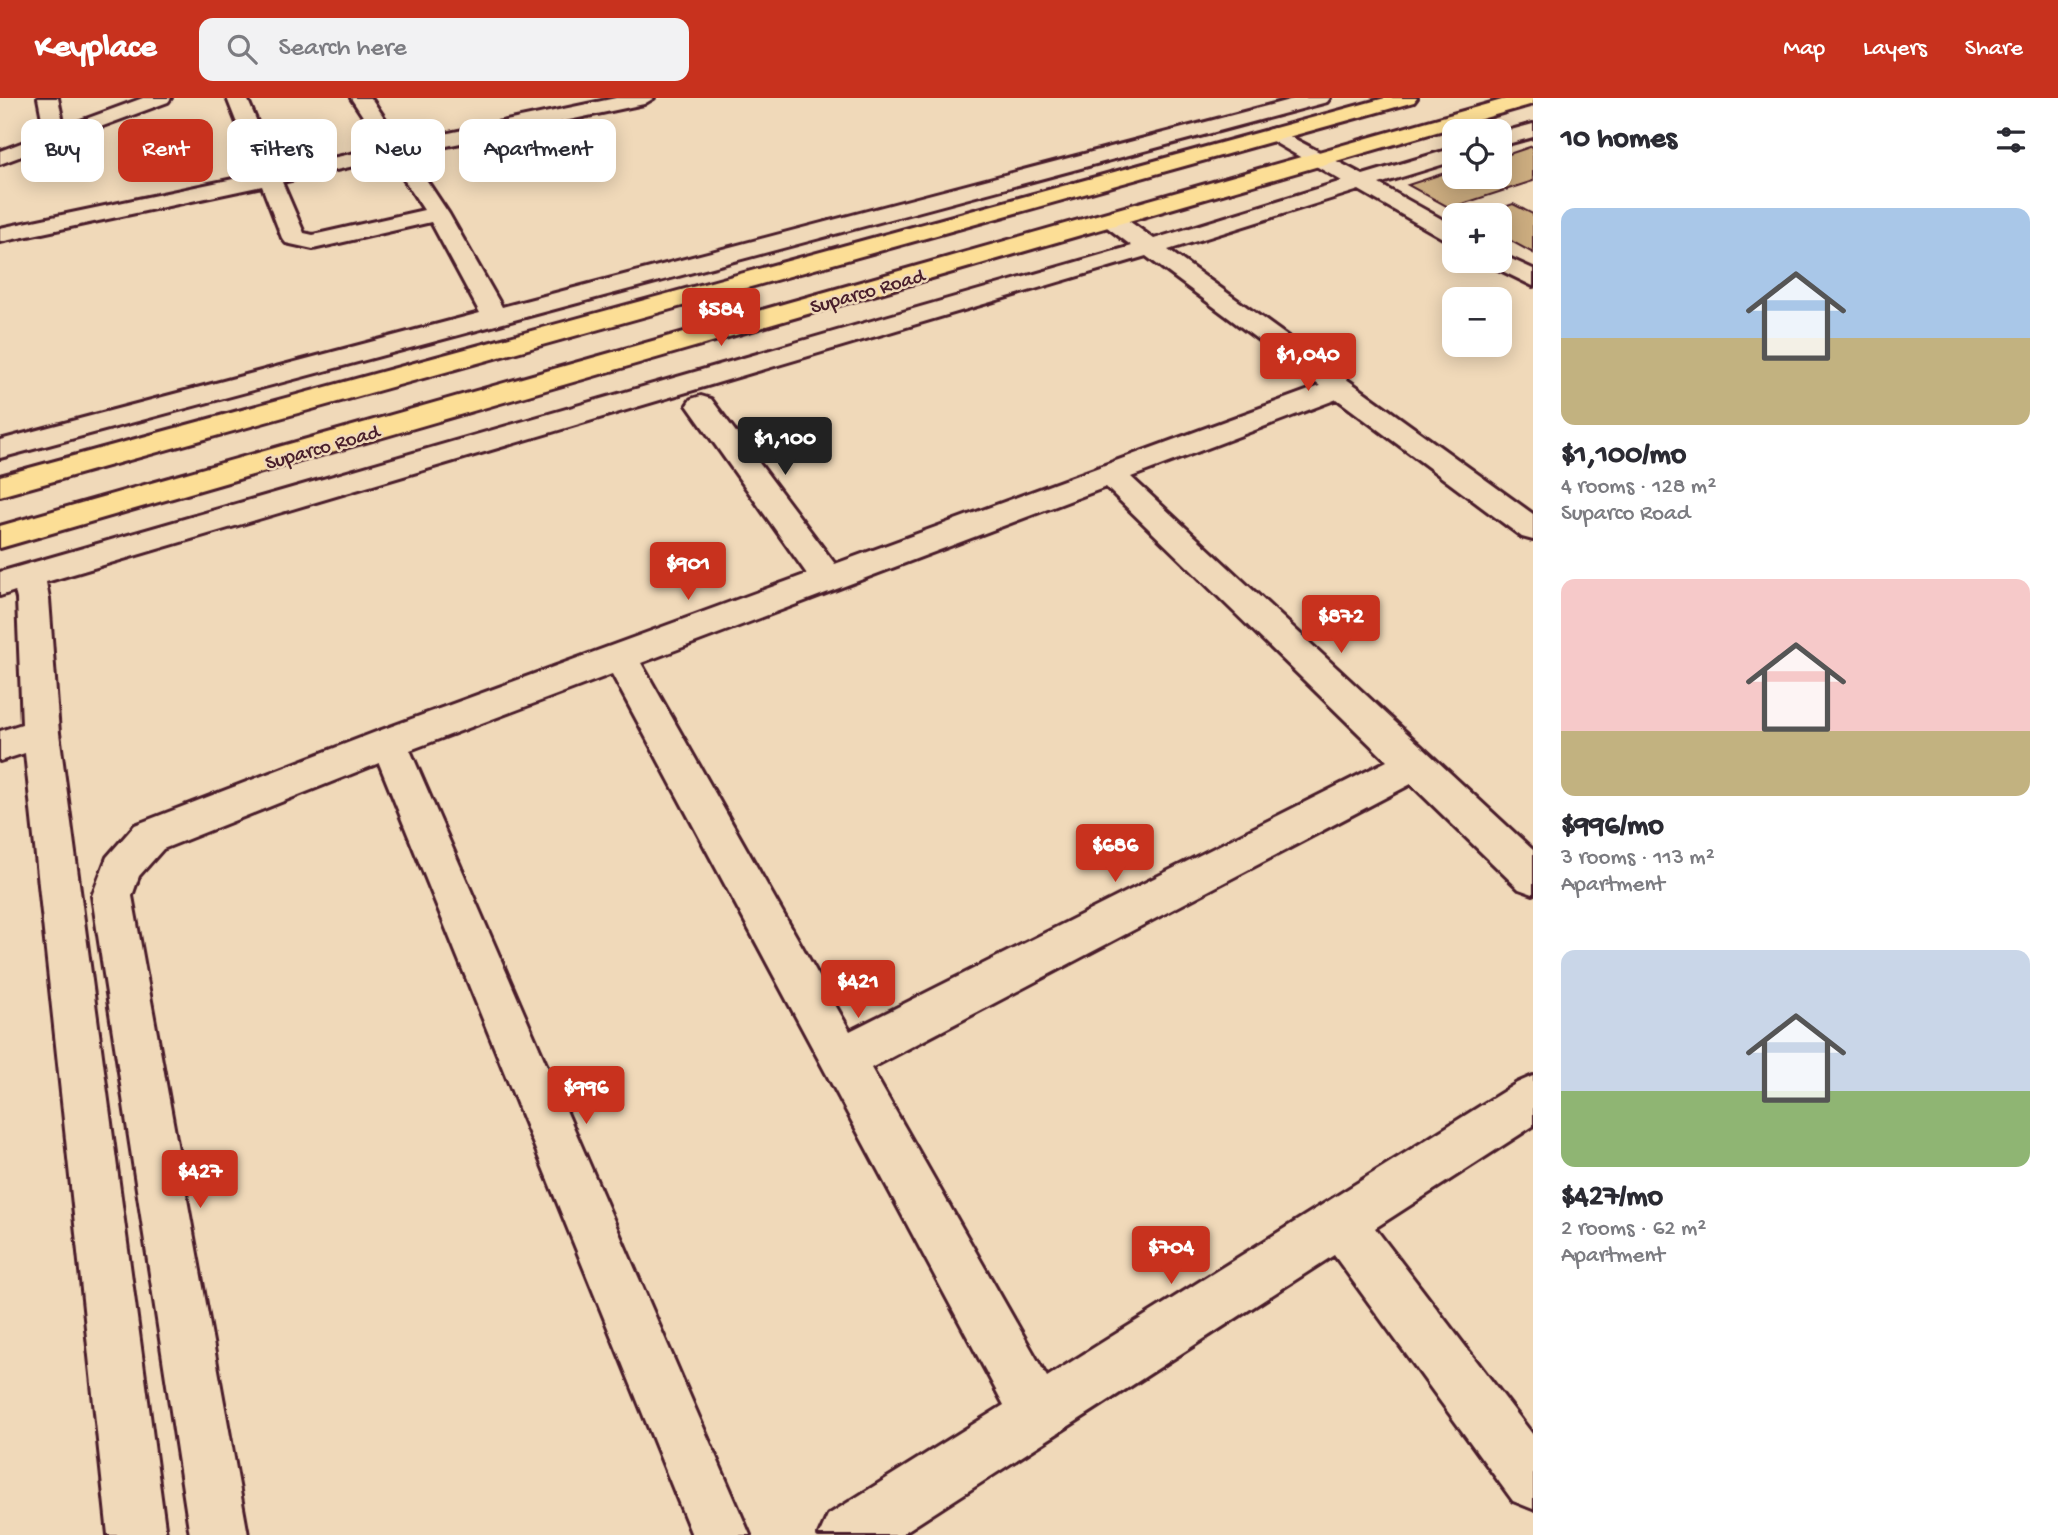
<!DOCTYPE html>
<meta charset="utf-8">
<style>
:root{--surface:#fff;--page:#f2f2f3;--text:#2b2b33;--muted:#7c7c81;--accent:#c8321e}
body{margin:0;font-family:"Gochi Hand",sans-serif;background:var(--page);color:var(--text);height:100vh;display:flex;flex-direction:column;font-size:26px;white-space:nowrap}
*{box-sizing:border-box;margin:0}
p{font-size:23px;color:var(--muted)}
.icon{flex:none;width:38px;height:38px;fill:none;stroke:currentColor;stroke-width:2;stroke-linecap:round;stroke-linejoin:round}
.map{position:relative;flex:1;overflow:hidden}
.side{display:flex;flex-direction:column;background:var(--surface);width:525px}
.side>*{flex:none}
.top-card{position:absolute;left:21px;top:21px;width:665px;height:63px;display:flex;gap:14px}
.fabs{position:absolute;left:1442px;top:21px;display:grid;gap:14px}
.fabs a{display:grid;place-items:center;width:70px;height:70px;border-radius:14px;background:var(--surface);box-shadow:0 4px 18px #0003;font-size:35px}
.price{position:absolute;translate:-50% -60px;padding:0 16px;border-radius:7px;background:var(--accent);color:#fff;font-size:23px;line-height:46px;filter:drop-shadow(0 2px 4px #0008)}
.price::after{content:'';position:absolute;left:50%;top:42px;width:21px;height:16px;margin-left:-10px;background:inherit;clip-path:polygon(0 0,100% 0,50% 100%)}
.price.selected{background:#222;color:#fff}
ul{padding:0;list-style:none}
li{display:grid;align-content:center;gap:14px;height:371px;padding:0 28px}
li span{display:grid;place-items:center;height:217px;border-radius:14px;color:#555}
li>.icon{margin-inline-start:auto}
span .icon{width:126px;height:126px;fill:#fffc;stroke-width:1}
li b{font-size:30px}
h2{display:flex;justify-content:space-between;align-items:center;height:84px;padding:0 28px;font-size:30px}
.pill{padding:0 24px;border-radius:14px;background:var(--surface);box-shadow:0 4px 18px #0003;font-size:24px;line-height:63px}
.pill.selected{background:var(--accent);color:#fff}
header{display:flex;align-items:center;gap:42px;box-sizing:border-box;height:98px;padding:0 35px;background:var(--accent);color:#fff}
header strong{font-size:33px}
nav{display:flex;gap:38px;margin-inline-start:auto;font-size:24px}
.search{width:490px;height:63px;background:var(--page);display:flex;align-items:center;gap:18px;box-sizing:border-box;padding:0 24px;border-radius:14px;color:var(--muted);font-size:26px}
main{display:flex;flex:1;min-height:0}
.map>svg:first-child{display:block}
</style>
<header>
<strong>Keyplace</strong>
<div class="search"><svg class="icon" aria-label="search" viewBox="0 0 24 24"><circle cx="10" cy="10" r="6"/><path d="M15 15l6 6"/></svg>Search here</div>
<nav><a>Map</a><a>Layers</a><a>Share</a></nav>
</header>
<main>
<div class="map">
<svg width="1533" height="1437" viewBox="0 0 1533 1437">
<rect width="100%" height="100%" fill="#f0d9b9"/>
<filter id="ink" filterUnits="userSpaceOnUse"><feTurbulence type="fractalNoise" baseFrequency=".0143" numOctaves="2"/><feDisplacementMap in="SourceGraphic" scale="14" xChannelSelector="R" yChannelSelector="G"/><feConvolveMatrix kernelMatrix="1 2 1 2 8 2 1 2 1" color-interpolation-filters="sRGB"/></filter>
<g filter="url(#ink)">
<g fill="#cbac7f" stroke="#4a1f2b" stroke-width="2">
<polygon points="1533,48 1533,83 1450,110 1408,87 1454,72 1454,79 1500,79 1500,59"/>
<polygon points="1513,106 1533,116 1533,155 1500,137 1500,117 1481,117"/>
</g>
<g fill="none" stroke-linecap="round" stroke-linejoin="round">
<defs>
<g id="minor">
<polygon points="38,0 58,0 64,29 143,0 171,0 168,4 0,66 0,53 45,36"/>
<path d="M 227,0 L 247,0 L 277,72 L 383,49 L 351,0 L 371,0 L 401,45 L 616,0 L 654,0 L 644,6 L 409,56 L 449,116 L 502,209 L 1297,0 L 1330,0 L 1327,4 L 0,360 L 0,342 L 480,215 L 431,124 L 313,151 L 286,145 L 282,140 L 262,88 L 0,144 L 0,130 L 257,76 ZM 390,60 L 424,112 L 313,137 L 304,135 L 282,84 Z"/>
<polygon points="1533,26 1533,39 1500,48 1500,35"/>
<path d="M 1274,30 L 1363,77 L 1454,50 L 1454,63 L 1379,86 L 1454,128 L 1454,144 L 1446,142 L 1359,92 L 1168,152 L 1533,416 L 1533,442 L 1522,439 L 1337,301 L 1131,379 L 1533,752 L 1533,796 L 1519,791 L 1411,686 L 871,970 L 1047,1279 L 1517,985 L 1533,978 L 1533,1028 L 1375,1130 L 1533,1337 L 1533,1411 L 1513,1403 L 1334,1157 L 900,1437 L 819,1437 L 828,1417 L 1004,1307 L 612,576 L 410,652 L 750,1437 L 692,1437 L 379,665 L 163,751 L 139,778 L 132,798 L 248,1437 L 190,1437 L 92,798 L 107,759 L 135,727 L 376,634 L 807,476 L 687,307 L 691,301 L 701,298 L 711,301 L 835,466 L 1320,288 L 1146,158 L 46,484 L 49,501 L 59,635 L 166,1437 L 108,1437 L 25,655 L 0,663 L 0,633 L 22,626 L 17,501 L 15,493 L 0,498 L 0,474 L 1132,148 L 1103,126 L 1100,121 L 1103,116 L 1119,116 L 1154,141 L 1342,83 L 1267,40 L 1264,36 L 1267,32 ZM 1106,389 L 1387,663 L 850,933 L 641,565 Z"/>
<polygon points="1500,156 1533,171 1533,188 1492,168 1488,163 1500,163"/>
</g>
<g id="major">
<polygon points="1385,0 1417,0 1414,4 0,398 0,378"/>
<polygon points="1509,0 1533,0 1533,6 0,450 0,428"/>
</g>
</defs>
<use href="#minor" stroke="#4a1f2b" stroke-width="6"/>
<use href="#major" stroke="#4a1f2b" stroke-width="6"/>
<use href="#minor" fill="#f0d9b9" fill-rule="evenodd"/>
<use href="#major" fill="#fcde96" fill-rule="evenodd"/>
</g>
</g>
<g text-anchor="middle" stroke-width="5" stroke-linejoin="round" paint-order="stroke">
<g font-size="21" fill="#4a1f2b" stroke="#f0d9b9">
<text transform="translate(867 192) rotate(-16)" y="7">Suparco Road</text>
<text transform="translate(322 348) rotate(-16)" y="7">Suparco Road</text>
</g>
</g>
</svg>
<div class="fabs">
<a><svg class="icon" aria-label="locate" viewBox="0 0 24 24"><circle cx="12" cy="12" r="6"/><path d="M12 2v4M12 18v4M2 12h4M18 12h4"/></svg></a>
<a>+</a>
<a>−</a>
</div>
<b class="price" style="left:721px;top:250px">$584</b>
<b class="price" style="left:1308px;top:295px">$1,040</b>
<b class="price selected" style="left:785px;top:379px">$1,100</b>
<b class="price" style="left:688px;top:504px">$901</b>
<b class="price" style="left:1341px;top:557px">$872</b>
<b class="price" style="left:1115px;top:786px">$686</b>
<b class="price" style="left:858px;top:922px">$421</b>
<b class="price" style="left:586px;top:1028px">$996</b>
<b class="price" style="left:200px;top:1112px">$427</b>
<b class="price" style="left:1171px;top:1188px">$704</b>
<div class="top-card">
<a class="pill">Buy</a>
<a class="pill selected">Rent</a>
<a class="pill">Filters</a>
<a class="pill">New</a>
<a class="pill">Apartment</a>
</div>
</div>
<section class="side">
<h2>10 homes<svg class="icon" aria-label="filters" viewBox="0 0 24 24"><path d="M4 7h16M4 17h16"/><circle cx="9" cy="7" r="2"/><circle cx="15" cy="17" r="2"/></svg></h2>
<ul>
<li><span style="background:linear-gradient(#a9c7e8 60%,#c2b280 0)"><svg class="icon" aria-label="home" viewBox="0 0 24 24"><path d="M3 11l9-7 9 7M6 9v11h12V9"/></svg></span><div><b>$1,100/mo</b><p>4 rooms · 128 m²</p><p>Suparco Road</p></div></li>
<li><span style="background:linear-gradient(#f6c9c9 70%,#c2b280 0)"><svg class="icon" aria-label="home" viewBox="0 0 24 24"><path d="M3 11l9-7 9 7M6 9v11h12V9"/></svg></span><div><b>$996/mo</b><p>3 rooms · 113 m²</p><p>Apartment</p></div></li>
<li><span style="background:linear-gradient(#c9d6e8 65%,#8fb573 0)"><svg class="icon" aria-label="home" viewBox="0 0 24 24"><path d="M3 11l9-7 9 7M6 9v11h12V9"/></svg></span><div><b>$427/mo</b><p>2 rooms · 62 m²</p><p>Apartment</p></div></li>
</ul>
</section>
</main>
